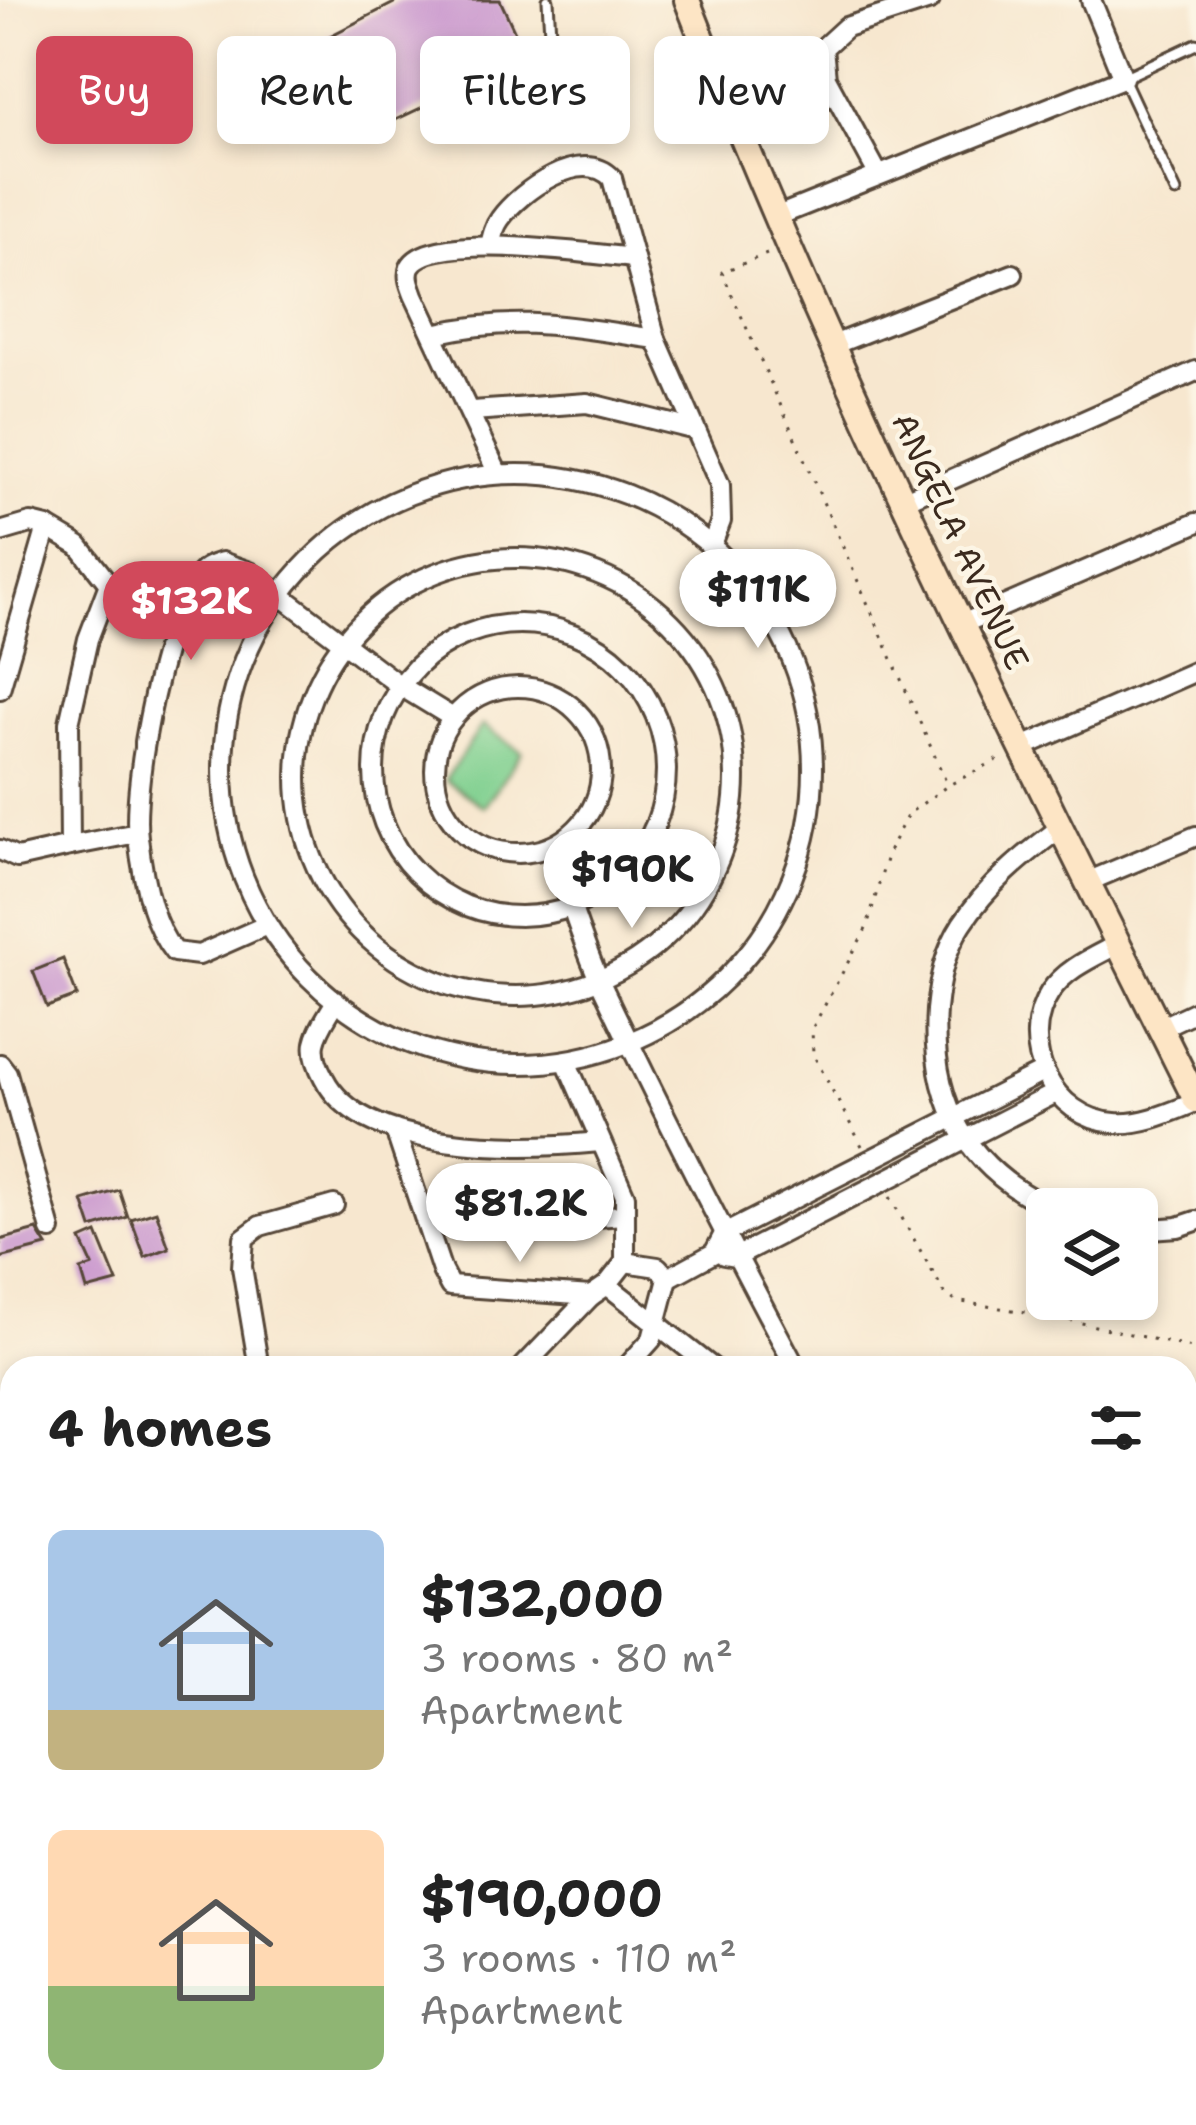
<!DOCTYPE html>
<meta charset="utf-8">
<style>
:root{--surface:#fff;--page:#f2f2f2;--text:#222;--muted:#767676;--accent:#d1495b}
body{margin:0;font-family:"Shantell Sans",sans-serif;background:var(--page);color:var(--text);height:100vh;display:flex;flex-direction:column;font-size:45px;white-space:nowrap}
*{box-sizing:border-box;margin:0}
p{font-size:39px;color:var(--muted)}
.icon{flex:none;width:66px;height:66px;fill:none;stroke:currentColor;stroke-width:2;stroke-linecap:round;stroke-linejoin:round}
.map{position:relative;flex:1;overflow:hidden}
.details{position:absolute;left:0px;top:1356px;width:1197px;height:771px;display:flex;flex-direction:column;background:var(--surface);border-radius:36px 36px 0 0;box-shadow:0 6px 18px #0003}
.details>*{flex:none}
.guide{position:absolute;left:36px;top:36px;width:1125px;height:108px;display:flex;gap:24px}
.buttons{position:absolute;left:1026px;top:1188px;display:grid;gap:24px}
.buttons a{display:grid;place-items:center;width:132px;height:132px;border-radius:18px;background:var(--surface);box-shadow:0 6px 18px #0003;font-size:60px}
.price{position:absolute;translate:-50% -102px;padding:0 27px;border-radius:42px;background:#fff;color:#222;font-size:39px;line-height:78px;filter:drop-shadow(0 3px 6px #0008)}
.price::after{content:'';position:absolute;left:50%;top:72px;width:36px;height:27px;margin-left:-18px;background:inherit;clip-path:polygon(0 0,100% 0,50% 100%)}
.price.selected{background:var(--accent);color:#fff}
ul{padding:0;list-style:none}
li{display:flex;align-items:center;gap:36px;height:300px;padding:0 48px}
li span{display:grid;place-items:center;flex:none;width:336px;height:240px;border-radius:18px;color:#555}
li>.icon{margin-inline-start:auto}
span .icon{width:144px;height:144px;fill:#fffc;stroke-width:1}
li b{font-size:51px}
h2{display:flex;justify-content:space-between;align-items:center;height:144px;padding:0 48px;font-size:51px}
.chip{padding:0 42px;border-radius:18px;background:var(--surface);box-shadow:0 6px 18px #0003;font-size:42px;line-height:108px}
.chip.selected{background:var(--accent);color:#fff}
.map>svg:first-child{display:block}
</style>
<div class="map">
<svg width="1196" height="2125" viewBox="0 0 1196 2125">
<defs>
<pattern id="water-waves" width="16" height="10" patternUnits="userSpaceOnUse" patternTransform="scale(3)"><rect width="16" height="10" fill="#61b7de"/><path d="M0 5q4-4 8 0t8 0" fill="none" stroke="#5195b3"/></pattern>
</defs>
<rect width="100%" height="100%" fill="#fcf5e5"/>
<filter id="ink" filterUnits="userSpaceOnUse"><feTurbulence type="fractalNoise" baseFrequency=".00833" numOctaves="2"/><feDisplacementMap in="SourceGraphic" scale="24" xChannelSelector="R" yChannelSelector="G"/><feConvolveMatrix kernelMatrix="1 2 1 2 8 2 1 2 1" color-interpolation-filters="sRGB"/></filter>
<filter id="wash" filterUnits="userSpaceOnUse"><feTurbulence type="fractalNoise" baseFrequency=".004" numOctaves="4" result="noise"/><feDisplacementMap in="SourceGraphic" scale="48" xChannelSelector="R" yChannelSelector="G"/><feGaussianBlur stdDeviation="2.7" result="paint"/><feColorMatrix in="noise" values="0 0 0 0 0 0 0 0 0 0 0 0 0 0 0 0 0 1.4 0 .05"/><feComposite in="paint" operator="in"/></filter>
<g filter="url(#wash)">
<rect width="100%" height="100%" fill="#f7e7cf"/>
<polygon fill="#80d090" stroke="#5e7d57" stroke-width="3" points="482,725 522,752 484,807 445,780"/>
<g fill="url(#water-waves)" stroke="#4e707e" stroke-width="3">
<polygon points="0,1689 12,1693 12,1812 0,1804"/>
<polygon points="438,2115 616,2115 625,2125 452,2125"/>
</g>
<g id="blocks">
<g fill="#c894cd">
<polygon points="400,0 500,0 527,58 376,129 328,37"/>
<polygon points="63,959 77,996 47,1007 33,971"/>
<polygon points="119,1190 128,1217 92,1228 83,1201"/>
<polygon points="156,1211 169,1248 145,1257 131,1219"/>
<polygon points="37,1230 47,1246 0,1258 0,1240"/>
<polygon points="97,1233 117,1282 87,1290 81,1270 93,1266 81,1240"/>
</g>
</g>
</g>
<g filter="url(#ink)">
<use href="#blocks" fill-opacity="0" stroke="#574639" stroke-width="3"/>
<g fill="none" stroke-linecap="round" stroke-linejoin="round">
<defs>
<g id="lane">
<polyline points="548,0 551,51"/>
<polyline points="1176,192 1123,78 1196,44"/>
</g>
<g id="street">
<polyline points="878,174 826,78 823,48 846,27 930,0"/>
<polyline points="775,217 1123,78 1091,0"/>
<path d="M 490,246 C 492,236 494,227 500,219 C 519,192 582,146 612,178 L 656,339 L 720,485 L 721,521 L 711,547"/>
<path d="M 433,334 C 518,314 572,327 656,339"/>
<polyline points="833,345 1013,274"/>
<polyline points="472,411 587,403 692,429"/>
<circle cx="518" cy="769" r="295"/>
<path d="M 498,474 L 414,295 C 411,286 406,277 410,267 C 429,229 595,255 634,258"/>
<polyline points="905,500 1196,371"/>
<polyline points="0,532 31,523 47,527"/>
<circle cx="516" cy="777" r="219"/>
<polyline points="962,624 1196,523"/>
<circle cx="520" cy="770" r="146"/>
<circle cx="518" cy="770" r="83"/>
<polyline points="0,689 47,527 79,546 109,584"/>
<polyline points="1020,748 1196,671"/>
<polyline points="137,833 70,846 69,723 88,639 109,584 171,626"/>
<path d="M 550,847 C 568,892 581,941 601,984 C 663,1114 728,1241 796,1368"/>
<polyline points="0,850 17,858 70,846"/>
<polyline points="1087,882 1196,836"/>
<path d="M 267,925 L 199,955 L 174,952 C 151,924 142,873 138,837 C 131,787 165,600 205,569 C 210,565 216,564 222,562 L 250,572 L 399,685 L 453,718"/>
<path d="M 1118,944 C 1094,957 1066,968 1050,992 C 1016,1044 1052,1119 1115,1123 C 1143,1125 1171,1112 1196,1102"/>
<path d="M 336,1001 C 329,1014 318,1028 315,1043 C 313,1055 318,1067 324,1078 C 363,1155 526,1149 600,1142"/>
<polyline points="1160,1028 1196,1011"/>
<polyline points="0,1064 7,1073 51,1230"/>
<polyline points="395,1130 442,1271 450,1286 591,1296 607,1285 625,1262 625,1196 566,1061"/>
<path d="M 1052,1209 C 967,1169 930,1103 936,1010 C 939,979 945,950 962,924 C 988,884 1023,856 1060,828"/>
<polyline points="426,1217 558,1220 623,1215"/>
<polyline points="1137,1230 1178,1227 1196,1221"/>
<polyline points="724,1255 736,1257 1056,1093"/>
<polyline points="625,1262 658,1267 668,1278 652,1339 626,1368"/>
<polyline points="668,1278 714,1253 724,1234 1043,1072"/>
<polyline points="607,1285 713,1368"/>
<polyline points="259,1368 242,1267 244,1238 260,1226 334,1205"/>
<polyline points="522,1368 591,1296"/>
<polyline points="0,1621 12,1628"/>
<polyline points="1185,1657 1196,1653"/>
<polyline points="1185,1696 1196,1753"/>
<polyline points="1185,1836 1192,1813 1196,1778"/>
<polyline points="0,1842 12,1851"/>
<polyline points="1185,1974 1196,1962"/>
<polyline points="1185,2071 1196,2063"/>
<polyline points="366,2115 379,2125"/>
<polyline points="689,2115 699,2125"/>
<polyline points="786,2115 793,2125"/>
<polyline points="826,2115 854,2125"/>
<polyline points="1136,2115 1141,2125"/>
<polyline points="1079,2125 1106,2115"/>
</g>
<path id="secondary" d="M 687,0 C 834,377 1016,739 1196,1100"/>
</defs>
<use href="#lane" stroke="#574639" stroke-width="15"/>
<use href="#street" stroke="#574639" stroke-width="24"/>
<use href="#secondary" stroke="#574639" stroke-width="30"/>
<g stroke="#574639" stroke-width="3" stroke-dasharray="3 9" stroke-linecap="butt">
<polyline points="767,254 722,272 947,784"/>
<polyline points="862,1146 813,1054 812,1029 867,927 888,852 908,814 947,786 1001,758"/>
<polyline points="890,1197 944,1292 955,1301 1051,1316 1196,1349"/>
</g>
<use href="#lane" stroke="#fff" stroke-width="9"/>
<use href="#street" stroke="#fff" stroke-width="18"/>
<use href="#secondary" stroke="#fde5c5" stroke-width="24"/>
</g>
</g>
<g text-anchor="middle" stroke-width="9" stroke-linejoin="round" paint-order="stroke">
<g font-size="33" fill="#3b2a1e" stroke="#fcf5e5">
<text transform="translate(961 541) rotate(65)" y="12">ANGELA AVENUE</text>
</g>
</g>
</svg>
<div class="buttons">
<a><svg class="icon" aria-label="layers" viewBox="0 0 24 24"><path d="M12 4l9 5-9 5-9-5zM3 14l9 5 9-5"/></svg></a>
</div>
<b class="price" style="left:758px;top:651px">$111K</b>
<b class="price selected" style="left:191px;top:663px">$132K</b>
<b class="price" style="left:632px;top:931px">$190K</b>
<b class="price" style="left:520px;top:1265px">$81.2K</b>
<div class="guide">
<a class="chip selected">Buy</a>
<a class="chip">Rent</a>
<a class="chip">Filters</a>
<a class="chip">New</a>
</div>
<section class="details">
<h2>4 homes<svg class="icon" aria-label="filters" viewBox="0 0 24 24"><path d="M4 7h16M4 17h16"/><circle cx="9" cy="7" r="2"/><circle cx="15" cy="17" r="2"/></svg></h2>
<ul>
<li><span style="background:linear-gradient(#a9c7e8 75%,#c2b280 0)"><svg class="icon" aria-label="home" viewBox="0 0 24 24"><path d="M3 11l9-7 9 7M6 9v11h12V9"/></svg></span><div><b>$132,000</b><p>3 rooms · 80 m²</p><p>Apartment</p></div></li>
<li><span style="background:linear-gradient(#ffd9b3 65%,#8fb573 0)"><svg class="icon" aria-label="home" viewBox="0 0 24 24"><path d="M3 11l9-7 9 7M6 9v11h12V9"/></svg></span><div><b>$190,000</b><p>3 rooms · 110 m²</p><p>Apartment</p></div></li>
</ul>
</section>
</div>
